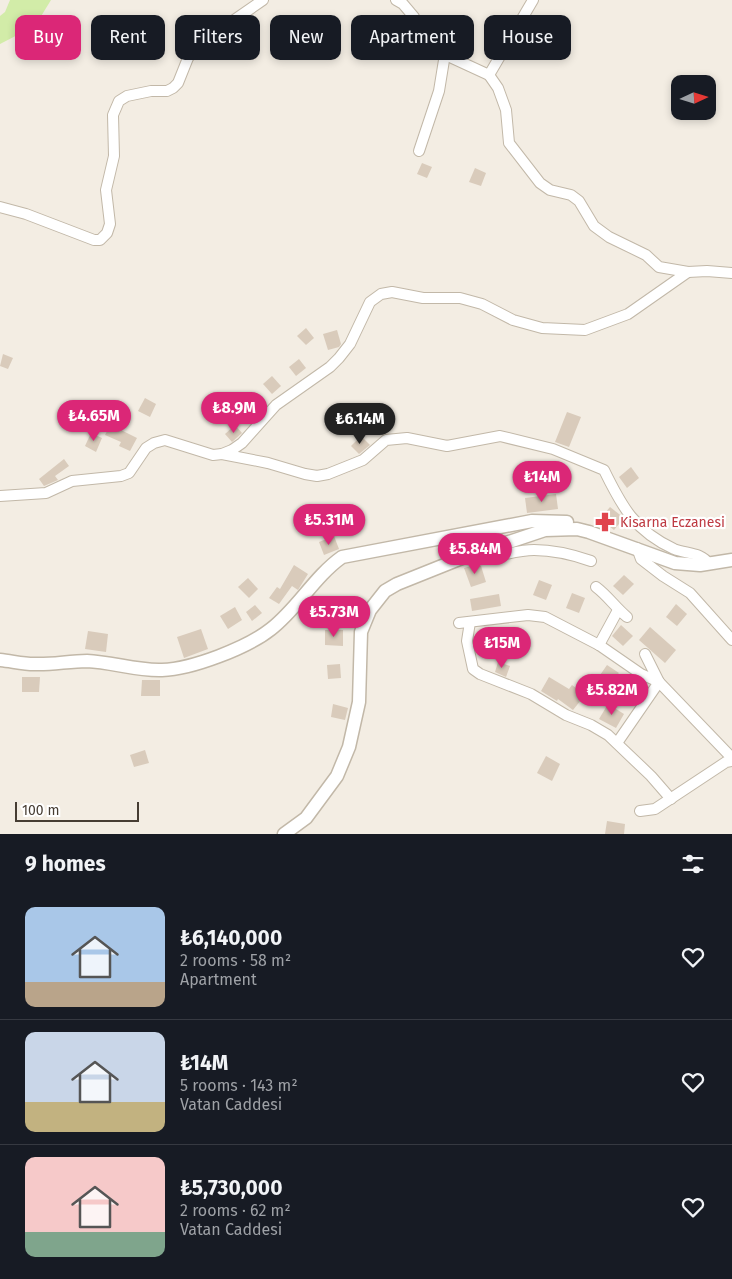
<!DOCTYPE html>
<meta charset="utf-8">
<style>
:root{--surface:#171b24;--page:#20242c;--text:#f1f3f6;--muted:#9ea1a6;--line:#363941;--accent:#db2777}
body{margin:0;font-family:"Fira Sans",sans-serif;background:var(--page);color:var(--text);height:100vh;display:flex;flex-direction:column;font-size:19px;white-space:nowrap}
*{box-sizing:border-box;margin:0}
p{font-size:16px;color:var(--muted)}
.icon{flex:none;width:28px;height:28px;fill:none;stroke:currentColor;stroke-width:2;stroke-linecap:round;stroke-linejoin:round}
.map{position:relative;height:834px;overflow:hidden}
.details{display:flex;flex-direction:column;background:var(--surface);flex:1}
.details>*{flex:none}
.banner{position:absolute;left:15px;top:15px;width:702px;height:45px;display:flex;gap:10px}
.needle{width:32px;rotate:86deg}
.controls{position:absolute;left:671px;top:75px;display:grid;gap:10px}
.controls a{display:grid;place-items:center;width:45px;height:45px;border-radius:10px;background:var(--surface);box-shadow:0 2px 8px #0003;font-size:25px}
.scale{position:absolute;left:15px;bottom:12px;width:124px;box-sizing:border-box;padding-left:5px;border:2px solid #463d33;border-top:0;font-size:14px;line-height:18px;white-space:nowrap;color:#463d33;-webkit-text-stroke:4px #fff;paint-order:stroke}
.price{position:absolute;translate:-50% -42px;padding:0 11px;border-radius:18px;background:var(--accent);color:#fff;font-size:16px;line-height:32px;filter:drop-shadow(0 1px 2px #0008)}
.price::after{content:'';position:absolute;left:50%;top:30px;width:15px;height:11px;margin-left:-8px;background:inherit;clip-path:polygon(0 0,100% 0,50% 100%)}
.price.current{background:#222;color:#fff}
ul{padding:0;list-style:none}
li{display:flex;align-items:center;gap:15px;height:125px;padding:0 25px}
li+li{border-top:1px solid var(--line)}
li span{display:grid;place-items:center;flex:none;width:140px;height:100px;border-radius:10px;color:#555}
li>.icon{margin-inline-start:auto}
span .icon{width:60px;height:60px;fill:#fffc;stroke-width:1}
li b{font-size:21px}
h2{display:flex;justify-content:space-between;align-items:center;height:60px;padding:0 25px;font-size:21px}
.chip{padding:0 18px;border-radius:10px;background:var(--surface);box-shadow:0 2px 8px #0003;font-size:18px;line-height:45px}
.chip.current{background:var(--accent);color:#fff}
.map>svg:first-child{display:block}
</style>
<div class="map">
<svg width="732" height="834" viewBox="0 0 732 834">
<rect width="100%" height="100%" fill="#f3ede3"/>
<polygon fill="#d2eca8" points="10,0 51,0 35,26 0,44 0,16 5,12"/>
<g fill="#d9cbbb">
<polygon points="422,163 432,167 427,178 417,174"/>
<polygon points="475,168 486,173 481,186 469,182"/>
<polygon points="306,328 314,338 306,345 297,336"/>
<polygon points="337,330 341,344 339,347 328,350 323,334"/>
<polygon points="3,354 13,358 8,369 0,366"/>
<polygon points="299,359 306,368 296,376 289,367"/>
<polygon points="272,376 281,386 272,394 263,384"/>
<polygon points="145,398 156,404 150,417 138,411"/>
<polygon points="567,412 581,417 569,447 555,442"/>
<polygon points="112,422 123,427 121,430 137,438 130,451 119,446 121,442 105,435"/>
<polygon points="235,425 242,433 232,442 225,434"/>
<polygon points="91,433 102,438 96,452 85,446"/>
<polygon points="361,436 370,445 359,454 351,446"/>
<polygon points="64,459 69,466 55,476 58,480 44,486 39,479"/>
<polygon points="631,467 639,478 627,488 619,477"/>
<polygon points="556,494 558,509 527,513 525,498"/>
<polygon points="610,507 624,518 614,530 600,519"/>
<polygon points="334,536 339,549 324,555 319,542"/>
<polygon points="294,565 308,574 298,590 292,586 279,604 269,598 277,587 280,589"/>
<polygon points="471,566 481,566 486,582 471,587 464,568"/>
<polygon points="624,575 634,584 623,595 613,586"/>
<polygon points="248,578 258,589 249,598 238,587"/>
<polygon points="539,580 552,585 546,600 533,595"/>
<polygon points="572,593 585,598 579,613 566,608"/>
<polygon points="499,594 501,606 472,611 470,599"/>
<polygon points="676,604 687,614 677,626 666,617"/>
<polygon points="255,605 262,613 252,621 246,612"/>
<polygon points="235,607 242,620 228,629 220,616"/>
<polygon points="621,625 633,636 623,646 612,636"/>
<polygon points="650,627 676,650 665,663 639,640"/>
<polygon points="500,628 514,628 513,640 499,640"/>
<polygon points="201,629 208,649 184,658 177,637"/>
<polygon points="325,630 343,630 343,646 325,645"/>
<polygon points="88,631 108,634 106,652 85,649"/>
<polygon points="498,662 510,666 506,677 495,672"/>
<polygon points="340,664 341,678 328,679 327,665"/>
<polygon points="607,665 619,673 617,675 642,689 633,704 617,694 598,678"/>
<polygon points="22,677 40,677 39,692 22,692"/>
<polygon points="549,677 569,689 572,685 585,695 573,710 558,699 557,701 541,691"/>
<polygon points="142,680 160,680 160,696 141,696"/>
<polygon points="333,704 348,708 345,720 331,717"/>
<polygon points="608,704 624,714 616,728 599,719"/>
<polygon points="145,750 149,763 134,767 130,755"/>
<polygon points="546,756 560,764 552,781 537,773"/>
<polygon points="607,821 625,824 624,834 605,834"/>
</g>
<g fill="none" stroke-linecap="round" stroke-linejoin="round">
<defs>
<g id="minor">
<polyline points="396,0 403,4 414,17 426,40 437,51 489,75 498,88 506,110 509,143 540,183 550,190 571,195 579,201 594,226 609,237 646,255 659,267 688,272 707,271 732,273"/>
<polyline points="489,75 533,0"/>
<polyline points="419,151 439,91 445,54"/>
<polyline points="0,207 26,214 94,240 100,240 107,233 110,224 106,190 114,156 113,115 119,101 127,96 151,91 167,91 173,88 178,83 188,58 198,45 263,0"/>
<path d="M 222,454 L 268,463 L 305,474 L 317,476 L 328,474 L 363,460 L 386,440 L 407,438 L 447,446 L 500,436 L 553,449 L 604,470 C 622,507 635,531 674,549 C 686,554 701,552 709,564"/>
<polyline points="0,496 46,493 72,481 121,476 129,473 146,448 154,443 165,440 213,455 222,454 232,450 242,443 276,405 330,367 339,358 350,344 370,302 381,294 392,292 423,298 460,298 482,304 513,320 542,328 585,330 628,314 688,272"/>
<polyline points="637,548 641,559 663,576 690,593 732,640"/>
<path d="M 461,558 C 487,563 509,550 534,550 C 552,550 574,555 591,561"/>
<path d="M 596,587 C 608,596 615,607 627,617"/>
<polyline points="470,622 467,641 473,669 480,674 531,694 566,715 591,725 608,735 651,776 671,799"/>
<polyline points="459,623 528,615 545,617 599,645 641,674 659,682 732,758"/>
<polyline points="599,645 618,610"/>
<polyline points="645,654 659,682"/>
<polyline points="617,743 659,682"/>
<polyline points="640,811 655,809 726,762 732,761"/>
</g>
<g id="tertiary">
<path d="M 0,660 C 11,661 23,664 34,664 C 51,665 69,661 87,661 C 112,662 137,671 162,670 C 192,669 247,648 271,629 C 298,608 314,577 342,557 L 532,521 L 567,522"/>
<polyline points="284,834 306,818 337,776 349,747 359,702 361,632 370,610 385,591 397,584 467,556 545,530 577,529 589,532 675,563 700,565 732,560"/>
</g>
</defs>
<use href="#minor" stroke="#c2b8a8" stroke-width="12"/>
<use href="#tertiary" stroke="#c2b8a8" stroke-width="15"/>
<use href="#minor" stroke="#fff" stroke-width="10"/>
<use href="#tertiary" stroke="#fff" stroke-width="12"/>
</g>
<defs>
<symbol id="pharmacy-bare" viewBox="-9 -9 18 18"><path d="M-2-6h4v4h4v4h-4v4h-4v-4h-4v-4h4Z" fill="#e0444e" stroke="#fff" stroke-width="2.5" paint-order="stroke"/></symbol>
</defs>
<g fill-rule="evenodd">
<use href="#pharmacy-bare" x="591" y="508" width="28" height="28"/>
</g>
<g text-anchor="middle" stroke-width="4.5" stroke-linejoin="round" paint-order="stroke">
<g font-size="14" fill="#be3a42" stroke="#fff" text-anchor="start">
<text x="620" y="527">Kisarna Eczanesi</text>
</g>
</g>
</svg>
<div class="controls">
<a><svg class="needle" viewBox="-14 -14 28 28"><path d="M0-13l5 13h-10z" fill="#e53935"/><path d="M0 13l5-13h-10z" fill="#9ea1a6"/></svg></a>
</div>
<div class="scale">100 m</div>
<b class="price" style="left:234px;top:434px">₺8.9M</b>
<b class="price" style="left:94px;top:442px">₺4.65M</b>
<b class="price current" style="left:360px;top:445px">₺6.14M</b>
<b class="price" style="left:542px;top:503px">₺14M</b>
<b class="price" style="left:329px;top:546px">₺5.31M</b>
<b class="price" style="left:475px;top:575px">₺5.84M</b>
<b class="price" style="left:334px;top:638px">₺5.73M</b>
<b class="price" style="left:502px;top:669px">₺15M</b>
<b class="price" style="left:612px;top:716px">₺5.82M</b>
<div class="banner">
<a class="chip current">Buy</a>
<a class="chip">Rent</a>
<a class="chip">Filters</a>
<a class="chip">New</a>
<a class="chip">Apartment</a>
<a class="chip">House</a>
</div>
</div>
<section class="details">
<h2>9 homes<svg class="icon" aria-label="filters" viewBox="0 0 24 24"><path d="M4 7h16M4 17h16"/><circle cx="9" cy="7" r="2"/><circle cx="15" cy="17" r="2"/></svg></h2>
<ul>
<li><span style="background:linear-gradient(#a9c7e8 75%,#b9a48a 0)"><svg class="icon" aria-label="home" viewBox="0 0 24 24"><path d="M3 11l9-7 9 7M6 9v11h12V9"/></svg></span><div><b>₺6,140,000</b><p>2 rooms · 58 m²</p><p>Apartment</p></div><svg class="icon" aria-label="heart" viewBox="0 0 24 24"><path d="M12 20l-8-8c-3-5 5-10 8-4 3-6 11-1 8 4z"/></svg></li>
<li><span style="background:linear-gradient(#c9d6e8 70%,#c2b280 0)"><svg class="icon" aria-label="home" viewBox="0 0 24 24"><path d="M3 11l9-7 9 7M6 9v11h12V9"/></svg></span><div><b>₺14M</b><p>5 rooms · 143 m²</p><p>Vatan Caddesi</p></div><svg class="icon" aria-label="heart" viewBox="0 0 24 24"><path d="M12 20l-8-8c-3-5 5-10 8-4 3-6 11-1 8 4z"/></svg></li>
<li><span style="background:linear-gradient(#f6c9c9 75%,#7fa58c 0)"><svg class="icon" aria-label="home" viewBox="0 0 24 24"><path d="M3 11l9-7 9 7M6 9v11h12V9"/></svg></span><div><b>₺5,730,000</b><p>2 rooms · 62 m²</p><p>Vatan Caddesi</p></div><svg class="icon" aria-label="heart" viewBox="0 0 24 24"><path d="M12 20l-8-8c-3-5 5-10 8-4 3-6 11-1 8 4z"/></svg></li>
</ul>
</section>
